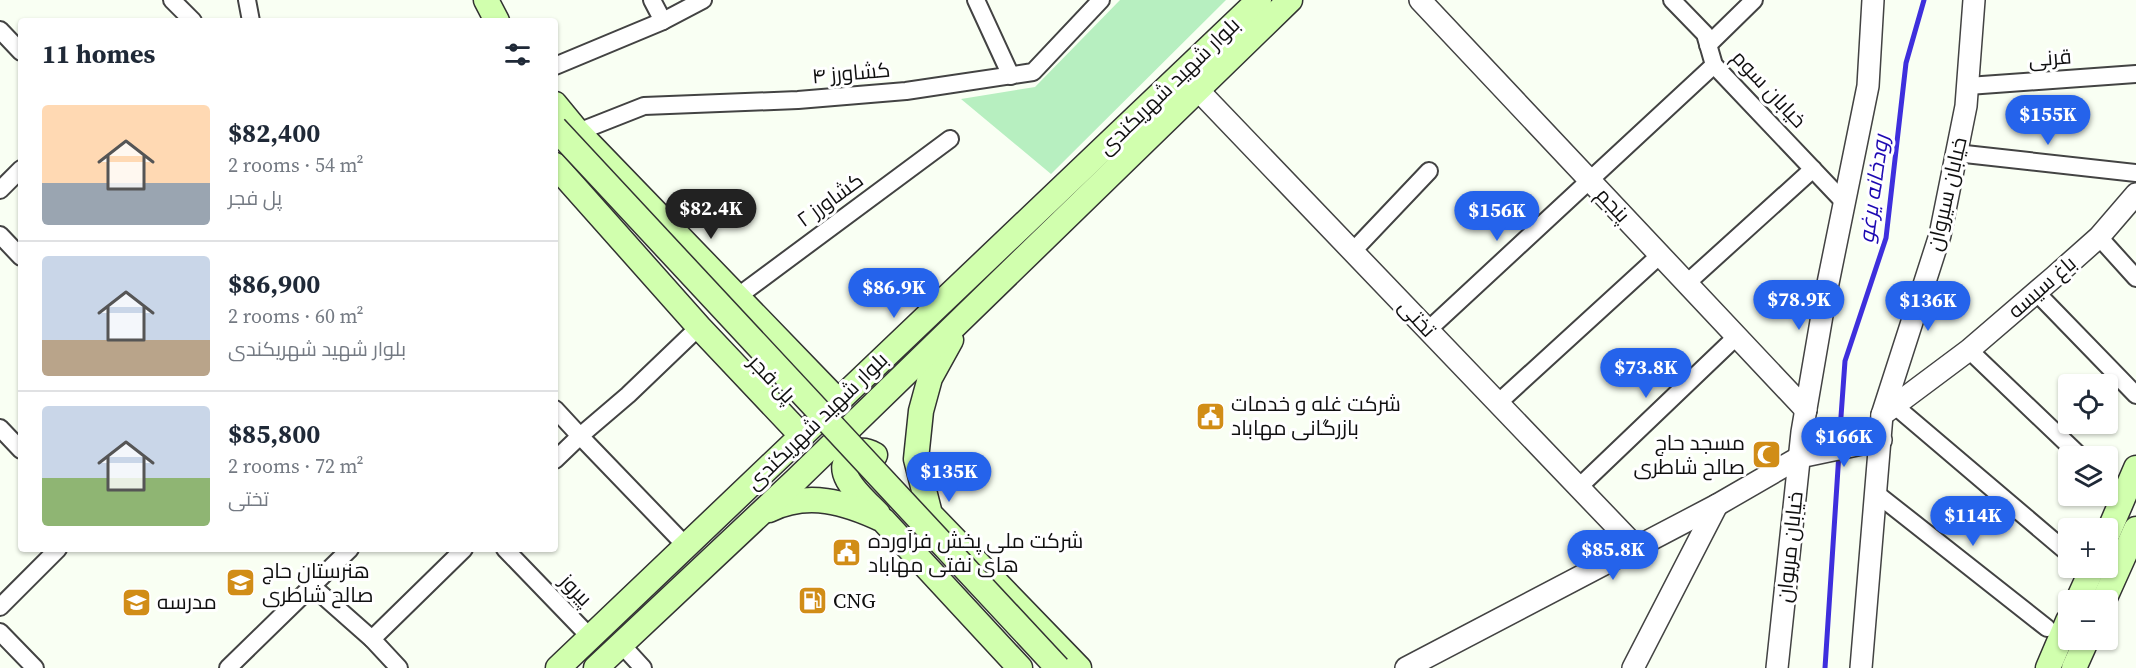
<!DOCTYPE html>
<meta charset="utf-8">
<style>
:root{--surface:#fff;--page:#f2f2f3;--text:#1f2937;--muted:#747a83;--line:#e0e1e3;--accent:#2563eb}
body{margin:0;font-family:"Source Serif 4",Cairo,serif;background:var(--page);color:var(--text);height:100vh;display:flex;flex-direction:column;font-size:22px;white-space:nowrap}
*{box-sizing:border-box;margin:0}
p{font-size:20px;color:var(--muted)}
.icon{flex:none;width:33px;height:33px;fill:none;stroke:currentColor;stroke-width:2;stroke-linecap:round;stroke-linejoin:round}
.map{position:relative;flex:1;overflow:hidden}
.side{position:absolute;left:18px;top:18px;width:540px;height:534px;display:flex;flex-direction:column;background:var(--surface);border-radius:6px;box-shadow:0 2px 4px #0004}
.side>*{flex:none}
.fabs{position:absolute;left:2058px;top:374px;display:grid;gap:12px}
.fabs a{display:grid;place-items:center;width:60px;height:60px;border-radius:6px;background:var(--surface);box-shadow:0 2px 4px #0004;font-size:30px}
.price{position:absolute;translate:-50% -51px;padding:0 14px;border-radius:21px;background:var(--accent);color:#fff;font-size:20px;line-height:39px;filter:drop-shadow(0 2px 3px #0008)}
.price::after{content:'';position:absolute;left:50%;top:36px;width:18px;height:14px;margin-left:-9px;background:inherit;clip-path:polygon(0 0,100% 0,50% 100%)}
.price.on{background:#222;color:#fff}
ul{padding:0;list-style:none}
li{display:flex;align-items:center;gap:18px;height:150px;padding:0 24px}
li+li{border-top:2px solid var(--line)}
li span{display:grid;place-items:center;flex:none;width:168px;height:120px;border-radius:6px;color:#555}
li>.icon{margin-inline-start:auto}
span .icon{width:72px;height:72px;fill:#fffc;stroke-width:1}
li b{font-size:26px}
h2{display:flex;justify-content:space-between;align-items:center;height:72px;padding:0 24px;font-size:26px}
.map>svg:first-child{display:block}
</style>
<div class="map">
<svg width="2136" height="668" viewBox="0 0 2136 668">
<rect width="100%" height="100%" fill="#f9fff3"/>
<polygon fill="#b7efc0" points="1120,0 1226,0 1051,174 961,99 1035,87"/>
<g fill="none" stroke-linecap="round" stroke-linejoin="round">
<g stroke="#3e2fdd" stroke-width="5">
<polyline points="1839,444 1845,361 1886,238 1906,63 1924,0"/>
<polyline points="1825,668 1839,453"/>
</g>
<defs>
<g id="minor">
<polyline points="172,0 193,21"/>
<polyline points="247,0 251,21"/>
<polyline points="652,0 663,21"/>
<polyline points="976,0 1011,76"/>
<polyline points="1672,0 1705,34 1714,65 1844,202"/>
<polyline points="0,30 21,52"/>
<polyline points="1708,45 1754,0"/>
<polyline points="555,66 663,21 703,0"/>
<polyline points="1968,86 2136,74"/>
<polyline points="578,132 644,106 798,100 906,91 1033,72 1101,0"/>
<polyline points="1956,153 2136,173"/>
<polyline points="0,190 21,169"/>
<polyline points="0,235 21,257"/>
<polyline points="2099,237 2136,278"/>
<polyline points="1354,250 1429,171"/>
<polyline points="1687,283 1813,169"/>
<polyline points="2036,292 2136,395"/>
<polyline points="737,297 950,139"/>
<polyline points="1428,330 1714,65"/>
<polyline points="1969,350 2080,456"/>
<polyline points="1498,403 1660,255"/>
<polyline points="1895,406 2068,553"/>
<polyline points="555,409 580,436 628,395 699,327"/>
<polyline points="0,428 21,450"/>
<polyline points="555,460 580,436 686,546"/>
<polyline points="2108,483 2114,489"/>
<polyline points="1579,487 1737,336"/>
<polyline points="1877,494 2047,628"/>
<polyline points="505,549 590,637"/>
<polyline points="312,586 372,639"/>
<polyline points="0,607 58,549"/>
<polyline points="0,632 35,668"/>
<polyline points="621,644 643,668"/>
<polyline points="228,668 350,549"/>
<polyline points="399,668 372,639 464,549"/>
</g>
<g id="tertiary">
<polyline points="1420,0 1806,410"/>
<polyline points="1197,89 1636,547"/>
<polyline points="1882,415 1969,350 2054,277 2099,237 2136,194"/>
<polyline points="1406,668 1717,505 1800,457 1881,440"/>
<polyline points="1633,668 1717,505"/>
<polyline points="1777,668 1802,432 1825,298 1868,86 1873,0"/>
<polyline points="1861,668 1882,415 1940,235 1966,106 1974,0"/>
</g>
<g id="secondary">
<polyline points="486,0 497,21"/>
<polyline points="555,104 578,132 838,401"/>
<polyline points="555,165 699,327 802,436"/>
<polyline points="951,340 930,378 921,411 916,459 930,514 1079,668"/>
<path d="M 875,455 C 868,451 860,449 853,454 C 827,470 866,501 878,514"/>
<path d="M 769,510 C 808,491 845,502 883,520 L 1020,668"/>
<polyline points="2108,533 2136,468"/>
<polyline points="2078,600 2093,567"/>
<polyline points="2104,600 2136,529"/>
<polyline points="558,668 1259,0"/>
<polyline points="596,668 795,481 1290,0"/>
<polyline points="2048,668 2068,621"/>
<polyline points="2074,668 2087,639"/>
</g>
</defs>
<use href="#minor" stroke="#434343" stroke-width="20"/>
<use href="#tertiary" stroke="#434343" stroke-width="24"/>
<use href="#secondary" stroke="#323232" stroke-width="27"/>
<use href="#minor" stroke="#fff" stroke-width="16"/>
<use href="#tertiary" stroke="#fff" stroke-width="21"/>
<use href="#secondary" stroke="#d1ffae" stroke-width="24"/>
<defs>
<polyline id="secondary-bridge" points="555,128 1058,668"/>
</defs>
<use href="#secondary-bridge" stroke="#323232" stroke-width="27" stroke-linecap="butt"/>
<use href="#secondary-bridge" stroke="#d1ffae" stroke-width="24"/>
</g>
<defs>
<symbol id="civic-square" viewBox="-11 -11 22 22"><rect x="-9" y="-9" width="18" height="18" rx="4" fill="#d18d17" stroke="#fff"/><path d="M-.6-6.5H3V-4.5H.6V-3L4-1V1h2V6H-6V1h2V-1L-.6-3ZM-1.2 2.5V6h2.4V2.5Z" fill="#fff"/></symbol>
<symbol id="mosque-square" viewBox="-11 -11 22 22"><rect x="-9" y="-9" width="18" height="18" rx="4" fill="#d18d17" stroke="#fff"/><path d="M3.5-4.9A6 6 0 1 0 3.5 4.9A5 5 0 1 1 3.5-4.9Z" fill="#fff"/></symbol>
<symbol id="school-square" viewBox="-11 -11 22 22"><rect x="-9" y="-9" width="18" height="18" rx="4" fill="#d18d17" stroke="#fff"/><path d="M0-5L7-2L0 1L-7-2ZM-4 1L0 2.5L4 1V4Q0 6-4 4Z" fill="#fff"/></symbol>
<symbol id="fuel-square" viewBox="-11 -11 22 22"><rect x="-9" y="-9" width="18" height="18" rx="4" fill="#d18d17" stroke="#fff"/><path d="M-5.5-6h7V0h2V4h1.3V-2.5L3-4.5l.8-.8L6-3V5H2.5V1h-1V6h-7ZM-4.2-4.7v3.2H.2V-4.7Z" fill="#fff"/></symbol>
</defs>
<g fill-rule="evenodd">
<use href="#civic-square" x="1194" y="400" width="33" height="33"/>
<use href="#mosque-square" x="1750" y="438" width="33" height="33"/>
<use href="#civic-square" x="830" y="536" width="33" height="33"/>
<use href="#school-square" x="224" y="566" width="33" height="33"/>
<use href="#fuel-square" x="796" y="584" width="33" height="33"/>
<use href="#school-square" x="120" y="586" width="33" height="33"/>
</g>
<g text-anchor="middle" stroke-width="6" stroke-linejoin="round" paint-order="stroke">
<g font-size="21" fill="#101010" stroke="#fff">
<text transform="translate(2050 58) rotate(-4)" y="7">قرنی</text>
<text transform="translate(851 73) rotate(-5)" y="7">کشاورز ۴</text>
<text transform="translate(1169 86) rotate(-44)" y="7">بلوار شهید شهریکندی</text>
<text transform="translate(1769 89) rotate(47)" y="7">خیابان سوم</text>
<text transform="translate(1947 194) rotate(-77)" y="7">خیابان سیروان</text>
<text transform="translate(830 200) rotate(-36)" y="7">کشاورز ۲</text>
<text transform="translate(1613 205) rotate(47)" y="7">پنجم</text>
<text transform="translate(2042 287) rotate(-41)" y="7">باغ سیسه</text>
<text transform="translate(1417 318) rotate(47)" y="7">تختی</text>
<text transform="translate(772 379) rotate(47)" y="7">پل فجر</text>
<text transform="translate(817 421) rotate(-44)" y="7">بلوار شهید شهریکندی</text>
<text transform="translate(1790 547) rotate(-84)" y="7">خیابان مریوان</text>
<text transform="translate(576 590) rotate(46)" y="7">پیروز</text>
</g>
<g font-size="21" fill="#101010" stroke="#fff" text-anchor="start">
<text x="1231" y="411">شرکت غله و خدمات<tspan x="1231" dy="24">بازرگانی مهاباد</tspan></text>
<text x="1745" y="450" text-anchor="end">مسجد حاج<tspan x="1745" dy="24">صالح شاطری</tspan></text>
<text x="868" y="548">شرکت ملی پخش فرآورده<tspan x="868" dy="24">های نفتی مهاباد</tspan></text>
<text x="262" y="578">هنرستان حاج<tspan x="262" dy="24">صالح شاطری</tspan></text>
<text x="833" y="608">CNG</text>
<text x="157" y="609">مدرسه</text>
</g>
<g font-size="22" font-style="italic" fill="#1d09b2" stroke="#fff">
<text transform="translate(1873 189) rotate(-82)" y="8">رودخانه یرغو</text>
</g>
</g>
</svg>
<div class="fabs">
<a><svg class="icon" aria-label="locate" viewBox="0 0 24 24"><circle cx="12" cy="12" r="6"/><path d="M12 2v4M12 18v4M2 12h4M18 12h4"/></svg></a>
<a><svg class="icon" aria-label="layers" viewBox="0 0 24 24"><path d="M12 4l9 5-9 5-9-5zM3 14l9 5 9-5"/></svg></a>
<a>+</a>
<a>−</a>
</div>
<b class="price" style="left:2048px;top:146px">$155K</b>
<b class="price on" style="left:711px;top:240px">$82.4K</b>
<b class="price" style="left:1497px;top:242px">$156K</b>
<b class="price" style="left:894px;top:319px">$86.9K</b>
<b class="price" style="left:1799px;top:331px">$78.9K</b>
<b class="price" style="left:1928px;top:332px">$136K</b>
<b class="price" style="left:1646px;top:399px">$73.8K</b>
<b class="price" style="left:1844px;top:468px">$166K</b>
<b class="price" style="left:949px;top:503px">$135K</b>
<b class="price" style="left:1973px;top:547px">$114K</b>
<b class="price" style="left:1613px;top:581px">$85.8K</b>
<section class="side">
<h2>11 homes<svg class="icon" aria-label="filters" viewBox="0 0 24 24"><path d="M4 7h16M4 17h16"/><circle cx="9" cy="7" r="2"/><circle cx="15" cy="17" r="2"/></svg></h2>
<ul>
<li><span style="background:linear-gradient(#ffd9b3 65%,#9aa5b1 0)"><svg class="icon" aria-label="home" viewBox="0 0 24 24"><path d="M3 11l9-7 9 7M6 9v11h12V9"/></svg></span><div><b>$82,400</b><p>2 rooms · 54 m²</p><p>پل فجر</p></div></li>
<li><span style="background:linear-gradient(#c9d6e8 70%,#b9a48a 0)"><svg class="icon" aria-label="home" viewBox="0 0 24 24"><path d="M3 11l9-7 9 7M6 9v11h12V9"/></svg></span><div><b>$86,900</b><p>2 rooms · 60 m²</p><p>بلوار شهید شهریکندی</p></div></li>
<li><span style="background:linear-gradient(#c9d6e8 60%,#8fb573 0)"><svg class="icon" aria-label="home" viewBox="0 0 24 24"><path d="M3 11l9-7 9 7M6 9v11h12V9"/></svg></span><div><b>$85,800</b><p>2 rooms · 72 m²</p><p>تختی</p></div></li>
</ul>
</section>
</div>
